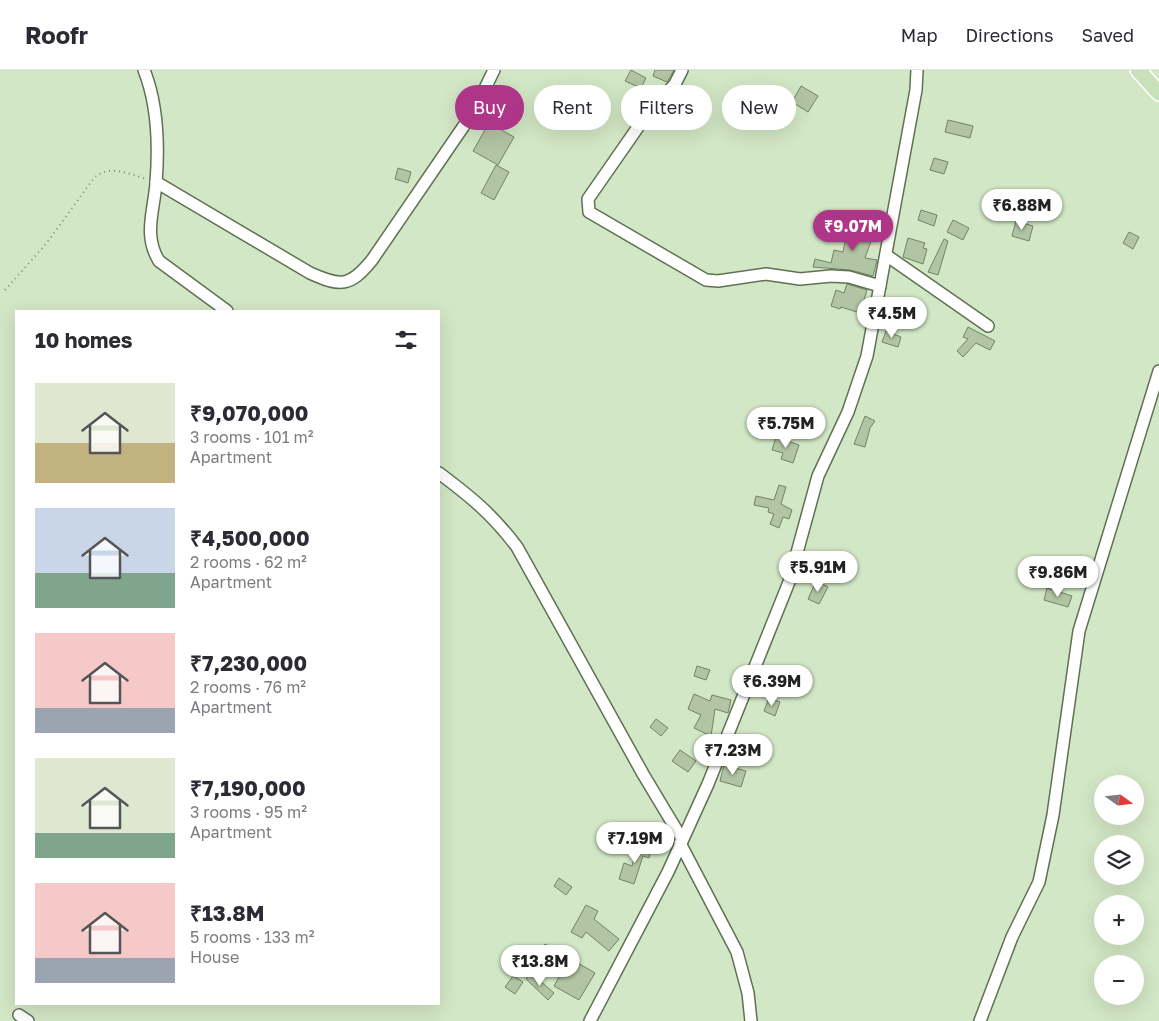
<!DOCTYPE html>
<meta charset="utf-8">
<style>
:root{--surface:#fff;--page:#f7f7f7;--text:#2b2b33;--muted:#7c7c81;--line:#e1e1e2;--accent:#af3588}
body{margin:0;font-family:"Golos Text",sans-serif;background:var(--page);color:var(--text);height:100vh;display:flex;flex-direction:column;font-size:19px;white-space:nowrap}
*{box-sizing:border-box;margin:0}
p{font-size:16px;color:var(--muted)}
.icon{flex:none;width:28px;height:28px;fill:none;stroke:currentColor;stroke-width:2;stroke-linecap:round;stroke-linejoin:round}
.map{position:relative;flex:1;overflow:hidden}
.details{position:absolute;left:15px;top:240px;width:425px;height:695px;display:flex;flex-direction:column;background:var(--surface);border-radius:0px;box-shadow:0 5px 20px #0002}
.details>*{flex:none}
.top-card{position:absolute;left:455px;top:15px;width:475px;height:45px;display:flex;gap:10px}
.needle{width:32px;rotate:105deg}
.buttons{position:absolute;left:1094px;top:705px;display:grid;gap:10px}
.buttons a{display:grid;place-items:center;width:50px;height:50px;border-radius:50%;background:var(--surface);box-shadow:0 5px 20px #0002;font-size:25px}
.price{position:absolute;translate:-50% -42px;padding:0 11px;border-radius:18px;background:#fff;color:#222;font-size:16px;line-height:32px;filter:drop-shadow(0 1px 2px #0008)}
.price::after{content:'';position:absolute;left:50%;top:30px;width:15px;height:11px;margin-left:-8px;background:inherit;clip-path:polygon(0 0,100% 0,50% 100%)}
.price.active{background:var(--accent);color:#fff}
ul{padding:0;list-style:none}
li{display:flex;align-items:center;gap:15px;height:125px;padding:0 20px}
li span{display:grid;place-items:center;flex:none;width:140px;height:100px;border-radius:0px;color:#555}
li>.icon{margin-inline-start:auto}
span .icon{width:60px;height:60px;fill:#fffc;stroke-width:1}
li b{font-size:21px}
h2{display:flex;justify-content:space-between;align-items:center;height:60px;padding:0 20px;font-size:21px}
.pill{padding:0 18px;border-radius:22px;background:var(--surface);box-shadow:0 5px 20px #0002;font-size:18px;line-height:45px}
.pill.active{background:var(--accent);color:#fff}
header{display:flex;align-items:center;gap:30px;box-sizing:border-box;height:70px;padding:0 25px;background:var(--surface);border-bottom:1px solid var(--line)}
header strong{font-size:24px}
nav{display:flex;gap:28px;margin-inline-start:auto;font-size:18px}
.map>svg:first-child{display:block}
</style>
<header>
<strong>Roofr</strong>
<nav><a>Map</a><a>Directions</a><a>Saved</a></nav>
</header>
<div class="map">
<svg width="1159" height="951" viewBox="0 0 1159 951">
<rect width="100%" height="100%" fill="#d2e7c5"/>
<g fill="#b1c5a4" stroke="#718466">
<polygon points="631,0 646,8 641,18 625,11"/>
<polygon points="655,0 674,0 667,12 653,6"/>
<polygon points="801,16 818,26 808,42 792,32"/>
<polygon points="948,50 973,56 970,68 945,62"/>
<polygon points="489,53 514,67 498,95 473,81"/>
<polygon points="934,88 948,92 944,104 930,100"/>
<polygon points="496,95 509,102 494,130 481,123"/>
<polygon points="398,98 411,102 408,113 395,109"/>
<polygon points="921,140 937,145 934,156 918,150"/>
<polygon points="953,150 969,158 963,170 947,162"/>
<polygon points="1016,151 1033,156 1029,171 1012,166"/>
<polygon points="849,152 875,160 865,188 877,190 873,206 850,200 813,197 815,189 831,193 834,180 843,182"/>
<polygon points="1129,162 1139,167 1133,179 1123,173"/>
<polygon points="908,168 925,173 923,178 927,179 923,194 903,187"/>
<polygon points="944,169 948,171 938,205 928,202"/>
<polygon points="847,214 867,220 860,243 841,237 840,239 831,236 836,220 844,223"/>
<polygon points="968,257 995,271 990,280 976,273 963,287 957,281 968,269 963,267"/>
<polygon points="886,261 901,267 898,277 882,272"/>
<polygon points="865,346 875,351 870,358 865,377 854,374"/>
<polygon points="776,367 799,375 793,393 781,389 783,383 772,380"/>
<polygon points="779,415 786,417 781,434 792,440 789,449 783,447 779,458 770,454 774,444 768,442 769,438 754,435 756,426 774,430"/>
<polygon points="816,511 828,517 819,534 808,529"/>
<polygon points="1047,518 1072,526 1068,537 1044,530"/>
<polygon points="697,596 710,600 706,610 694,606"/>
<polygon points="694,624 710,631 712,625 731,630 728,643 715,639 711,666 694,658 701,645 688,639"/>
<polygon points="769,628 780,632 775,646 764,641"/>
<polygon points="656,649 668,658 661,666 650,657"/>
<polygon points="680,680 696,691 688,702 672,691"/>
<polygon points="724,695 746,701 741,717 720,711"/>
<polygon points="638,773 652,777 649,788 643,786 634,814 619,809 624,793 632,796"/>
<polygon points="559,808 572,817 566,825 554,816"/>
<polygon points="586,835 598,841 594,849 619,869 609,881 586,862 582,868 571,862"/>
<polygon points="545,874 595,903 579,930 554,916 563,900 538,886"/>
<polygon points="531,903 554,923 548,930 526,909"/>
<polygon points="513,906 523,912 515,924 505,917"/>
</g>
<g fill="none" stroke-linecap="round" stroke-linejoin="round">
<defs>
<g id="minor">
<path d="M 144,0 C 158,35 159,75 156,113 C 154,141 143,165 159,191 L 227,241"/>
<polyline points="682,0 675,14 645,47 588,129 589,142 706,210 718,211 766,204 800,209 831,206 849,207 880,216"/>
<path d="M 156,112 L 310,203 C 341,217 350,217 372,190 L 474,41 L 494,0"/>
<polyline points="886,185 988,256"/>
<path d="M 439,403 C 471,427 492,444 517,477 L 643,704 L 682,769"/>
<polyline points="680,773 737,882 748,923 751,951"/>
<polyline points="19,945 28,951"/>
<polyline points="590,951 668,802 708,714 789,512 818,406 848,342 867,286 916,20 917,0"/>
<polyline points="980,951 1012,867 1039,812 1053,745 1079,561 1159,301"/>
</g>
<polyline id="major" points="1138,0 1159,23"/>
</defs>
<use href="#minor" stroke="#5f7153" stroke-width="14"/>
<use href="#major" stroke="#fff" stroke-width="18"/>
<path stroke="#819078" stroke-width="2" stroke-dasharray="1 4" stroke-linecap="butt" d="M 5,220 L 46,174 L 94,108 C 110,94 128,104 147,109"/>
<use href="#minor" stroke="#fff" stroke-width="11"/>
<use href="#major" stroke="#c9e1b8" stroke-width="15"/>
</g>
</svg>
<div class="buttons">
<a><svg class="needle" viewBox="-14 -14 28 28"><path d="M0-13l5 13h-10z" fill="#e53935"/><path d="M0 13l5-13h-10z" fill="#7c7c81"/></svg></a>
<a><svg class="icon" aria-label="layers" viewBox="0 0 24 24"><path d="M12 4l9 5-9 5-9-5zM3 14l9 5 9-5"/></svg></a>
<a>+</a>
<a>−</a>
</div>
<b class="price" style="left:1022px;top:161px">₹6.88M</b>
<b class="price active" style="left:853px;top:182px">₹9.07M</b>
<b class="price" style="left:892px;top:269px">₹4.5M</b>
<b class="price" style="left:786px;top:379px">₹5.75M</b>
<b class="price" style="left:818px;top:523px">₹5.91M</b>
<b class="price" style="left:1058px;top:528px">₹9.86M</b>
<b class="price" style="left:772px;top:637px">₹6.39M</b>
<b class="price" style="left:733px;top:706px">₹7.23M</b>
<b class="price" style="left:635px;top:794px">₹7.19M</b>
<b class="price" style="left:540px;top:917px">₹13.8M</b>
<div class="top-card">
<a class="pill active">Buy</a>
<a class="pill">Rent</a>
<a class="pill">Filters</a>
<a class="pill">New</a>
</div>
<section class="details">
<h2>10 homes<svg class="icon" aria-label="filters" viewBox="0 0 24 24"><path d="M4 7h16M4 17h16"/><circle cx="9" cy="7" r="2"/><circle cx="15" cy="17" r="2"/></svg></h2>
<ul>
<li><span style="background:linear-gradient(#dfe7d0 60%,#c2b280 0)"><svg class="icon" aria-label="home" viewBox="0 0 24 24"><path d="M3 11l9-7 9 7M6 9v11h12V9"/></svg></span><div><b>₹9,070,000</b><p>3 rooms · 101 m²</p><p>Apartment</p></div></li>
<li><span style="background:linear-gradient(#c9d6e8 65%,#7fa58c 0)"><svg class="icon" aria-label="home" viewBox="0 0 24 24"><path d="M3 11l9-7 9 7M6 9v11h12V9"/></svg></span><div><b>₹4,500,000</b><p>2 rooms · 62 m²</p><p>Apartment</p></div></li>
<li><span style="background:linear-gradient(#f6c9c9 75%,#9aa5b1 0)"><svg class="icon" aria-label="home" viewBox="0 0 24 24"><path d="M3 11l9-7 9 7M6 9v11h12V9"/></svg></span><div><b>₹7,230,000</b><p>2 rooms · 76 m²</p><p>Apartment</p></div></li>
<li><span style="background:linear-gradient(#dfe7d0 75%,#7fa58c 0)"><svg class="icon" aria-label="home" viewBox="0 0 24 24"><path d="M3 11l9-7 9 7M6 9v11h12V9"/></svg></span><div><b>₹7,190,000</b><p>3 rooms · 95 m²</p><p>Apartment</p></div></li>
<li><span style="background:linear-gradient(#f6c9c9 75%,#9aa5b1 0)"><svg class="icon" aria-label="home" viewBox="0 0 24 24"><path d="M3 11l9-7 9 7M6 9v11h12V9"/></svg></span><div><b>₹13.8M</b><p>5 rooms · 133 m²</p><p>House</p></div></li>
</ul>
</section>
</div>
